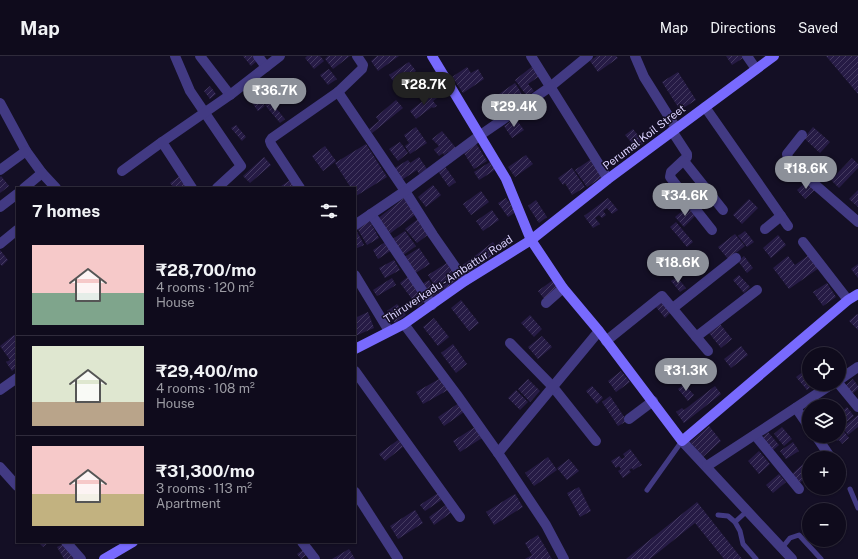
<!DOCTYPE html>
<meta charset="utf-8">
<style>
:root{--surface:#0f0b1c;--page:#181425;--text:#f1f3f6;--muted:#9b9ba3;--line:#2f2b3b;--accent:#8c9099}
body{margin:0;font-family:"Public Sans",sans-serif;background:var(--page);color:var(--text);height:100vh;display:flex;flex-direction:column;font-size:15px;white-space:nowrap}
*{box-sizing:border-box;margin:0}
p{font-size:13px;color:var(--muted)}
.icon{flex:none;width:22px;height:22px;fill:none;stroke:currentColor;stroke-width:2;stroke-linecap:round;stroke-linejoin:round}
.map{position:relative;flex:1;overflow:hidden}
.side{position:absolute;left:16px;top:131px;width:340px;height:356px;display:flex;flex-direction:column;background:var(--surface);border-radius:0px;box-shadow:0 1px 3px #0004,0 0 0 1px var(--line)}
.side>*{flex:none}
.controls{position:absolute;left:802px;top:291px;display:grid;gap:8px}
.controls a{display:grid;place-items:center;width:44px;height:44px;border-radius:50%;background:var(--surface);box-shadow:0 1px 3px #0004,0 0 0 1px var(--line);font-size:20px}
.price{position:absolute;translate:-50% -34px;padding:0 9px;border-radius:14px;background:var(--accent);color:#fff;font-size:13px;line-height:26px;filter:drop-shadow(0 1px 2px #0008)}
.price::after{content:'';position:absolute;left:50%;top:24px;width:12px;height:9px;margin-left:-6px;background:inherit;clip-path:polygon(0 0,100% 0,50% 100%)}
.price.selected{background:#222;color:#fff}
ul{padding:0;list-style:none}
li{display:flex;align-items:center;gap:12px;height:100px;padding:0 16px}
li+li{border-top:1px solid var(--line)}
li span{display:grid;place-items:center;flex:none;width:112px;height:80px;border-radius:0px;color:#555}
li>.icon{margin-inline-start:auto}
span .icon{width:48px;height:48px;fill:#fffc;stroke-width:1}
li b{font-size:17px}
h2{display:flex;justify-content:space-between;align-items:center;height:48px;padding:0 16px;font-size:17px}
header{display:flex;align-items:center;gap:24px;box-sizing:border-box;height:56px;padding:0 20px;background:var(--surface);border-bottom:1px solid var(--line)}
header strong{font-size:19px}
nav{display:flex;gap:22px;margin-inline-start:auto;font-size:14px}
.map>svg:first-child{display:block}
</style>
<header>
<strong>Map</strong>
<nav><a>Map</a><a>Directions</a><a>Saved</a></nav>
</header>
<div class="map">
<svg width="858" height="503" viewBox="0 0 858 503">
<defs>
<pattern id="building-hatch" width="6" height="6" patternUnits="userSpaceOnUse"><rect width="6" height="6" fill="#261b45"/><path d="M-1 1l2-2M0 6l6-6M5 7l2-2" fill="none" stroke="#453b61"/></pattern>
</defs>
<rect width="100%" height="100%" fill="#140f25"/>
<g fill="url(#building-hatch)">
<polygon points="243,0 254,0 257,5 251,10"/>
<polygon points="307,0 320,0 324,5 314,13 305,2"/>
<polygon points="328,0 350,0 333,13 325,3"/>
<polygon points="377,0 399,0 378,15 371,5"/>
<polygon points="597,0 616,0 618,2 598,16 590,5"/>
<polygon points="726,0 742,0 743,2 732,9"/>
<polygon points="826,0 858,0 858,38"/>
<polygon points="409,6 416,15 396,29 389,19"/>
<polygon points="534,9 541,19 528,28 534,35 527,40 515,24"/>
<polygon points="467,11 471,17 478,13 484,23 463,37 452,21"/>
<polygon points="329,13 337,23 328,29 320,19"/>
<polygon points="678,16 696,44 680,54 662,26"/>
<polygon points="515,27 525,43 504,58 493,42"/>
<polygon points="250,29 265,50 258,55 243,34"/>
<polygon points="210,30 216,38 210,43 204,35"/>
<polygon points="433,37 437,42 433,45 437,50 433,52 432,51 416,63 410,55"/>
<polygon points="396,44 403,52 372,77 369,73 379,65 376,61"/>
<polygon points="270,45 285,63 280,67 265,49"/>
<polygon points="494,46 501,55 496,59 490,49"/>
<polygon points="515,62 524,74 512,82 504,70"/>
<polygon points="236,69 246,81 242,85 231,72"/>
<polygon points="416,71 427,87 410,98 405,90 409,87 404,79"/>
<polygon points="813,71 830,86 820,97 804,82"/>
<polygon points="633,73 644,87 637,93 625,79"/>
<polygon points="442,75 456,92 449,97 448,96 444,99 443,97 439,100 434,94 439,90 432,83"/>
<polygon points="400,86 408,97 398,105 389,93"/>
<polygon points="475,86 487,105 474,113 462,94"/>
<polygon points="366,88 387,121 356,140 355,132 351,132 335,107"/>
<polygon points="325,90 336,105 323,115 312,100"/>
<polygon points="526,99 533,108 515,121 508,111"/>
<polygon points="264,101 271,109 250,127 243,120"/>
<polygon points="419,101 427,113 419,118 417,114 400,125 393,113 408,104 410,107"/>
<polygon points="593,102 605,119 587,131 575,114"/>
<polygon points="852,102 858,108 858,112 839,132 831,124"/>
<polygon points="490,106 495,114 479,124 474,116"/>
<polygon points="444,109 456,126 449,131 437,114"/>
<polygon points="572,112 585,131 572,139 565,127 563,129 558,122"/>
<polygon points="1,120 9,130 0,137 0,121"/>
<polygon points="180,120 188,132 174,132 170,127"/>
<polygon points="292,123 298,132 278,132"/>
<polygon points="808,124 816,133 805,143 797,134"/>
<polygon points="433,129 441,139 426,151 418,141"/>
<polygon points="858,134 858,151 849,143"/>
<polygon points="481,135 489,146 471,159 463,148"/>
<polygon points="404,142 416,158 388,179 377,163"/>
<polygon points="506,142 516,156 508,161 498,147"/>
<polygon points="608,142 618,154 612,158 607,152 603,155 606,159 602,162 599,159 595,162 600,168 593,172 584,160"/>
<polygon points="749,143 758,152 742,168 733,159"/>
<polygon points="536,144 547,161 539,167 528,150"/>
<polygon points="687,151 695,160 684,171 675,161"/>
<polygon points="492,154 499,164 483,175 476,165"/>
<polygon points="418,163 429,178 417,187 405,173"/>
<polygon points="369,164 379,182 367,189 357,172"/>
<polygon points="676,166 693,186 687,191 670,171"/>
<polygon points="355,172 364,189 355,193"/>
<polygon points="405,175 416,190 402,200 391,184"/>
<polygon points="745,175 754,186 747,191 738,180"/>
<polygon points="735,178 745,190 728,203 718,191"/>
<polygon points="778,179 786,189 771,202 763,192"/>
<polygon points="507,180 510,185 500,193 496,189"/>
<polygon points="387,185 392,194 378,203 373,194"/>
<polygon points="493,186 499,195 469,217 463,209"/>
<polygon points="419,192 430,208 414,218 403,202"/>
<polygon points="0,194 8,204 2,210 0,208"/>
<polygon points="810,198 819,212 789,233 773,212 788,200 795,209"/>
<polygon points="744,200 753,212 747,217 738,205"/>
<polygon points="394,204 400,214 385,222 379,212"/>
<polygon points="450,205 462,222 439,237 428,219"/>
<polygon points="858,208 858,222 851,213"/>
<polygon points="410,219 428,243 418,251 400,227"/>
<polygon points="739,219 750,231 744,237 733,224"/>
<polygon points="677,221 686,232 680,236 671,225"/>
<polygon points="392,222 396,229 377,240 373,234"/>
<polygon points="429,224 439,239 430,245 420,229"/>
<polygon points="553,224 560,232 545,244 538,235"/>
<polygon points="827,227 836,241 823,250 813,236"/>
<polygon points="461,244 479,267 469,275 451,252"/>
<polygon points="661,246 670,257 665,262 656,251"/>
<polygon points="397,248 406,259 395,267 387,255"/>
<polygon points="368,256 374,272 355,280 355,262"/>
<polygon points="857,258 858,259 858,274 849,265"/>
<polygon points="530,259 542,273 534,281 521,267"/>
<polygon points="434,262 449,281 438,290 423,271"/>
<polygon points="720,268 732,283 721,292 709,277"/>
<polygon points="14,279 17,282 17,311 12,315 6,306 10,304 0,290"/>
<polygon points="542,280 552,291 538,303 528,291"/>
<polygon points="453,288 467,308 456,317 441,297"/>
<polygon points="741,290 748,299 731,312 724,303"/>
<polygon points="621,315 630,326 616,336 608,325"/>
<polygon points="804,315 809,321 809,328 814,328 807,334 796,321"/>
<polygon points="441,322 448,334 423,348 416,336"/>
<polygon points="528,323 540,335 530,346 518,333"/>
<polygon points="853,323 858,330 858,333 852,338 845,330"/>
<polygon points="684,328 694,339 688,345 678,333"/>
<polygon points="592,330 603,342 597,348 586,335"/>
<polygon points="715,330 721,338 684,367 676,356 682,352 684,354"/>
<polygon points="516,334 528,346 520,354 508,342"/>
<polygon points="610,340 627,365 618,370 602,346"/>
<polygon points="459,347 464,356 444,370 438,361"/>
<polygon points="847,351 854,360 842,370 839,367 839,358"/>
<polygon points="858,359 858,371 848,379 842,371"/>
<polygon points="839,369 849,382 842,388 839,384 837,385 833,380 839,380"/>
<polygon points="709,370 721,385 703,401 690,386"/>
<polygon points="475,371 482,382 460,396 453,385"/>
<polygon points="782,371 792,383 784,390 774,378"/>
<polygon points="768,376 779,389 773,394 762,382"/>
<polygon points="398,384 403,391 385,405 379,398"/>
<polygon points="793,386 799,395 786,403 780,395"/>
<polygon points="630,393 642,409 633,414 632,412 629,414 631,416 623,422 618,415 621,413 619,410 616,412 611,405 619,400 622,403 625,401 623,398"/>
<polygon points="759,395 770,408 759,418 748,405"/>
<polygon points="548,401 557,414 534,430 525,417"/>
<polygon points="569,403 579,415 567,424 557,412"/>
<polygon points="803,408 809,415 809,420 799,427 792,418"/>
<polygon points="779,418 786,426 773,437 766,429"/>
<polygon points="579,431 591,455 580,461 567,437"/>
<polygon points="438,437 443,443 425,455 420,449"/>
<polygon points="515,438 523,451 494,469 486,456"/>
<polygon points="697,446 742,503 724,503 695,467 650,503 626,503"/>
<polygon points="447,448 452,456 434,469 429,461"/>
<polygon points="415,454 423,467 398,483 390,470"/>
<polygon points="538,479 552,503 525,503 532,499 525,487"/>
<polygon points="38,486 49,486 43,491"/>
<polygon points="65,487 75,503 64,503 57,491"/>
<polygon points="304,493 308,498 301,503 297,498"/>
<polygon points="349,493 355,503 332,503"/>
</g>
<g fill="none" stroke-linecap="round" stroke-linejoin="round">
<g stroke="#423a83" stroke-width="5">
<polyline points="850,433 858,452"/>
<polyline points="647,434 682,385"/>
<polyline points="718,459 728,460 735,466 740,475 743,488 756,503"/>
<polyline points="735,466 747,455"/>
<polyline points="781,493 790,482 799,479 821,503"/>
</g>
<g stroke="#423a83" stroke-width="10">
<polyline points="175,0 190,35 241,110 217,132"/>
<polyline points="200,0 230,39"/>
<polyline points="258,0 266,11"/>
<polyline points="531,0 608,123"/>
<polyline points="635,0 644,21 676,72"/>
<polyline points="747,0 756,13"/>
<polyline points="338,36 405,135 433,179 465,225"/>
<polyline points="0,47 26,95 42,117 56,132"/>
<polyline points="705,51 788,170"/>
<polyline points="672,75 687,98 687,101 671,116 670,121 712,174"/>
<polyline points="802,79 787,98 789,106 858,166"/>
<polyline points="684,105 723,154"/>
<polyline points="0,114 26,95"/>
<polyline points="122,115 162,86"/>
<polyline points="24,132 42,117"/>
<polyline points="192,132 162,86 230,39 280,0"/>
<polyline points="300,132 271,88 270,85 272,82 338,36 362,13 363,9 357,0"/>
<polyline points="0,151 17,138"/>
<polyline points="371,158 432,249"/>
<polyline points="355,169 405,135 479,80 550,31 588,0"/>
<polyline points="765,173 781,160"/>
<polyline points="803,186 848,244"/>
<polyline points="0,188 17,174"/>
<polyline points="355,219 389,275"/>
<polyline points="546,247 563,232"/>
<polyline points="673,252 736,202"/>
<polyline points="404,268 457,339 498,397"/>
<polyline points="696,281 757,234"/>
<polyline points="606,285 662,240 708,295"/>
<polyline points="510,287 553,331 596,385"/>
<polyline points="355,315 460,461"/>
<polyline points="839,324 858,311"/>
<polyline points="839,328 858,351"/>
<polyline points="0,334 17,322"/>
<polyline points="796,352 809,371"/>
<polyline points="629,363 653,345"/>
<polyline points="755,379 799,433"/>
<polyline points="816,380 831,402"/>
<polyline points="682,385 792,503"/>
<polyline points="707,410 832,328"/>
<polyline points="0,411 17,430"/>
<polyline points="839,413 842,417"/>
<polyline points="355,436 398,503"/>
<polyline points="66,486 81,503"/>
<polyline points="302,486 315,503"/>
<polyline points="564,503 546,469 498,397 599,275"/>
</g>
<g stroke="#786afe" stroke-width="10">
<polyline points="432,0 506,123 531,184 563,232 599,275 682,385 848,244 858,238"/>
<polyline points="355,293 404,268 465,225 531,184 608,123 774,0"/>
<polyline points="104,503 133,486"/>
</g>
</g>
<g text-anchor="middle" stroke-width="3" stroke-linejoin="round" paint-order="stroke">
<g font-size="11" fill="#dbd2ff" stroke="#140f25">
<text transform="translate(644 81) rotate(-37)" y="4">Perumal Koil Street</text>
<text transform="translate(448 223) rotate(-33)" y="4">Thiruverkadu - Ambattur Road</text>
</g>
</g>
</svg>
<div class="controls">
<a><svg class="icon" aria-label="locate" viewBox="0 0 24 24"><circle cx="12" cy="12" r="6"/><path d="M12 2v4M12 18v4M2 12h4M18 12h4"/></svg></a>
<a><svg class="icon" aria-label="layers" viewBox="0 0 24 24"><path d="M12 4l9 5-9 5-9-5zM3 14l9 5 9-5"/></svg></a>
<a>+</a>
<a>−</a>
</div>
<b class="price selected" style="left:424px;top:50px">₹28.7K</b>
<b class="price" style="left:275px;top:56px">₹36.7K</b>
<b class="price" style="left:514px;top:72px">₹29.4K</b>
<b class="price" style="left:806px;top:134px">₹18.6K</b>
<b class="price" style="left:685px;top:161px">₹34.6K</b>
<b class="price" style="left:678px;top:228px">₹18.6K</b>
<b class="price" style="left:686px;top:336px">₹31.3K</b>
<section class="side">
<h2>7 homes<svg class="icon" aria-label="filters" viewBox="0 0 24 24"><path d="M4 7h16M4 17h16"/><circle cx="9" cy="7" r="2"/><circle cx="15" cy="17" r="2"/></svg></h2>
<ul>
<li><span style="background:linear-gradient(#f6c9c9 60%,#7fa58c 0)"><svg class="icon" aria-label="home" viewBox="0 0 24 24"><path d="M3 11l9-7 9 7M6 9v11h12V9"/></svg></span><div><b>₹28,700/mo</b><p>4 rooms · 120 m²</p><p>House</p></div></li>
<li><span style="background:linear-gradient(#dfe7d0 70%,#b9a48a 0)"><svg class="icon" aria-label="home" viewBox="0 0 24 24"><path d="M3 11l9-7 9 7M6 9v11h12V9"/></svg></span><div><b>₹29,400/mo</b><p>4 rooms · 108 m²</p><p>House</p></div></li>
<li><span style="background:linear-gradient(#f6c9c9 60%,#c2b280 0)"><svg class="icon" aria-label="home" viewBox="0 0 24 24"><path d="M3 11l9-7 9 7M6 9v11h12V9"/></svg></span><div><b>₹31,300/mo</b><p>3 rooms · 113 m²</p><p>Apartment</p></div></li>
</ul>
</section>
</div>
